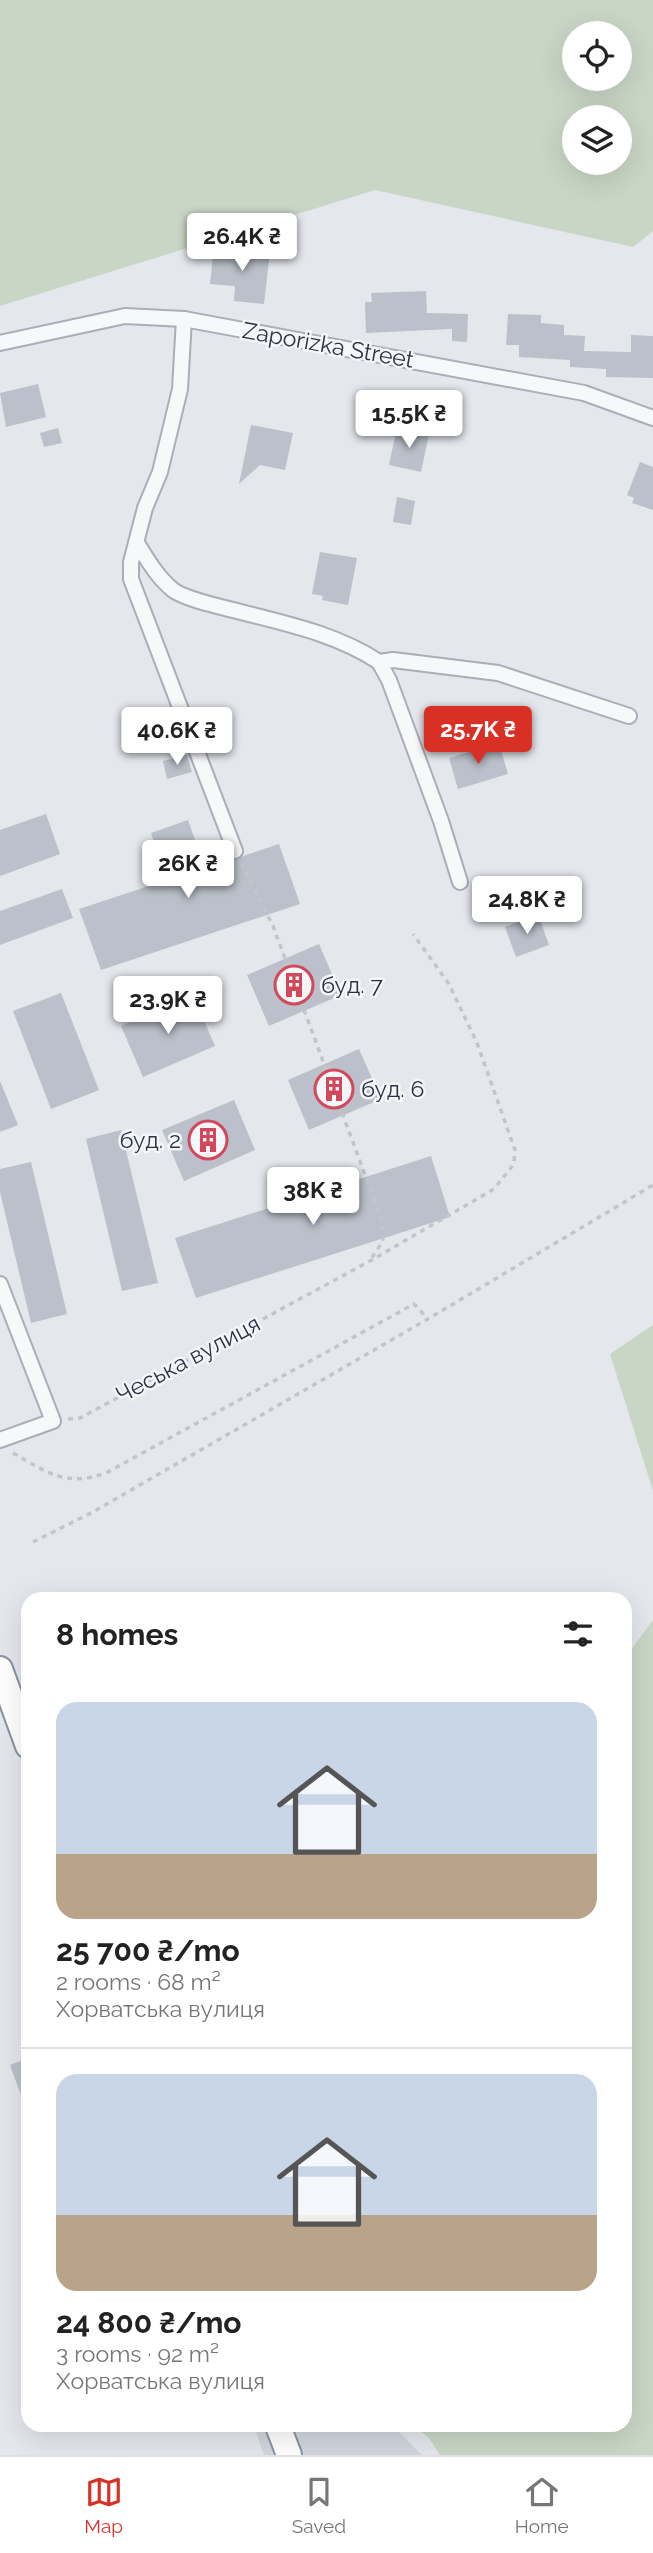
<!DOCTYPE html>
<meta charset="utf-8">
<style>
:root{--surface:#fff;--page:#f6f6f6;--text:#222;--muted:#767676;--line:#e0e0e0;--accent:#d93025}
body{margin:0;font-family:Raleway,sans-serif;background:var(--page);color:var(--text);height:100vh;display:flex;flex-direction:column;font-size:26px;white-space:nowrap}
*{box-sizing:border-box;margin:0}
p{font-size:23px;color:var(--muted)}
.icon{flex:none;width:38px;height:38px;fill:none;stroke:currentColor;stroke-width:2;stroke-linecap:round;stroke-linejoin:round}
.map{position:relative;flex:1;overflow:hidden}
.drawer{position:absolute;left:21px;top:1592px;width:611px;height:840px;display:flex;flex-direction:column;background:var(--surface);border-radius:21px;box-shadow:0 7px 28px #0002}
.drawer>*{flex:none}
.controls{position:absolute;left:562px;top:21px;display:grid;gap:14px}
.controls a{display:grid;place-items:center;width:70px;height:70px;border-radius:50%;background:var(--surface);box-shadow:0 7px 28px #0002;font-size:35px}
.price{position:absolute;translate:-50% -60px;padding:0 16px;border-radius:7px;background:#fff;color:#222;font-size:23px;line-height:46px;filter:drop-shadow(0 2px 4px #0008)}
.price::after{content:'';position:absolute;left:50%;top:42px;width:21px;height:16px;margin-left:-10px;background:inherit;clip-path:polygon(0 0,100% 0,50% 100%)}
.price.on{background:var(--accent);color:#fff}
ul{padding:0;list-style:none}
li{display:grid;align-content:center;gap:14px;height:371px;padding:0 35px}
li+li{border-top:2px solid var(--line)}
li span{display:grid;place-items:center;height:217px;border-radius:21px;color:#555}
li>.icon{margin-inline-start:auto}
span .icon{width:126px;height:126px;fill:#fffc;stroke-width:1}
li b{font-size:30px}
h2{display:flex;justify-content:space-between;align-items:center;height:84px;padding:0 35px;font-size:30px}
.dock{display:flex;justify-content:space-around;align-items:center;height:98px;border-top:2px solid var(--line);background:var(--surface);font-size:19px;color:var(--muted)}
.dock a{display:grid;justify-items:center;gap:4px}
.dock .on{color:var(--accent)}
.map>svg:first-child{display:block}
</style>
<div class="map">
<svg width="653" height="2455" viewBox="0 0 653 2455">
<rect width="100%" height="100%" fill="#e4e7ec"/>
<polygon fill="#d2d6de" points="254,2426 393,2426 422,2455 264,2455"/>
<g fill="#c9d6c5" fill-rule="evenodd">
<path d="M 0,0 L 653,0 L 653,231 L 633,247 L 375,190 L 0,306 ZM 574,33 L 620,33 L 620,79 L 574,79 ZM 574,117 L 620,117 L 620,163 L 574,163 Z"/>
<polygon points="653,1325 653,1491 610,1354"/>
<polygon points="653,1620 653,2455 440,2455 429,2438 414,2426 625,2426 625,1658"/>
</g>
<g fill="#bbc0ca">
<polygon points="214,246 270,252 264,304 234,301 235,286 210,284"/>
<polygon points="426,291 427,313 468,314 467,342 452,341 452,329 366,333 365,302 372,302 371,293"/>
<polygon points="508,314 541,315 541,323 564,325 564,335 585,336 584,351 631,352 631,335 653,336 653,378 606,377 606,369 570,367 570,360 519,357 519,345 506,345"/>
<polygon points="38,384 46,417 6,427 0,393"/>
<polygon points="251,425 293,433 285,470 260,465 239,484"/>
<polygon points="397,427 429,434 421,472 389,465"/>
<polygon points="58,428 62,443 44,447 40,433"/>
<polygon points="640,462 653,467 653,510 632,503 634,498 627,495"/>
<polygon points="397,497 415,501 411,525 393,522"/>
<polygon points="320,552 357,558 348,605 322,600 323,596 312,594"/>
<polygon points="499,743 508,774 458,789 449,758"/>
<polygon points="187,755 192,772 167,779 163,761"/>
<polygon points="46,814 60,854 0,876 0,830"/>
<polygon points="188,820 205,868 231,860 238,860 243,856 279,844 300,904 101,970 79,909 167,880 151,833"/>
<polygon points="62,889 73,918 0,945 0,911"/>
<polygon points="538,914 549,945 516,957 505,927"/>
<polygon points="319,944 341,995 269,1026 247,975"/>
<polygon points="61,993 99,1090 51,1109 13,1011"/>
<polygon points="193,995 215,1046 143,1077 121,1026"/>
<polygon points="359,1049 381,1099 309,1130 288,1080"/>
<polygon points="0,1081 18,1125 0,1132"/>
<polygon points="234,1100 255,1150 184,1181 162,1130"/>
<polygon points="121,1130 158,1283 122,1291 86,1139"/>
<polygon points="431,1156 450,1217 196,1298 175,1238"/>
<polygon points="31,1162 67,1314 31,1323 0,1192 0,1169"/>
<polygon points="28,2058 28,2109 26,2109 10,2065"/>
</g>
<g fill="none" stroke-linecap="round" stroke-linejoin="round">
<defs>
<g id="minor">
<polyline points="184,319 180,389 160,472 145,508 131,562 131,579 235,851"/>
<polyline points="0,343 125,316 184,319 584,393 653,418"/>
<path d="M 137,543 C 147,559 157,577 173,590 C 185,599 217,606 233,610 C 283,623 335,633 379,662 L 393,660 L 498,673 L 629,716"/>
<polyline points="379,662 389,680 441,821 460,882"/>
<polyline points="0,1284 53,1421 0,1440"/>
</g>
<g id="trunk">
<polyline points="0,1669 28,1746"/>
<polyline points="278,2426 289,2455"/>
</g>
</defs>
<use href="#minor" stroke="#a9aeb7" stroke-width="18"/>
<use href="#trunk" stroke="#8b94a3" stroke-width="28"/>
<g stroke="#c2c5cb" stroke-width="3.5" stroke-dasharray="5 5" stroke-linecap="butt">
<polyline points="241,863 273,926 381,1218 383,1241 371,1259"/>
<polyline points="68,1419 80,1418 370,1261 494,1189 514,1164 515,1150 477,1043 449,984 413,934"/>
<path d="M 13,1453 C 48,1473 66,1487 106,1473 L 414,1304 L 428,1319"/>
<polyline points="33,1542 93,1512 428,1319 653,1185"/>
</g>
<use href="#minor" stroke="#f7f8fa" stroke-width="14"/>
<use href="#trunk" stroke="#fff" stroke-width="24"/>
</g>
<defs>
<symbol id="building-ring" viewBox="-11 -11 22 22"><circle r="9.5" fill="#f4f6f9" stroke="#d1495b" stroke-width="1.5"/><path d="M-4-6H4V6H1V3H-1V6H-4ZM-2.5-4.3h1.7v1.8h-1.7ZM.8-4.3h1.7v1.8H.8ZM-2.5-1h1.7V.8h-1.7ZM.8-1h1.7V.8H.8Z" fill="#d1495b"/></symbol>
</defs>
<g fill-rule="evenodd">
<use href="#building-ring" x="272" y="963" width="44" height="44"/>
<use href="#building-ring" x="312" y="1067" width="44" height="44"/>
<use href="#building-ring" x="186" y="1118" width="44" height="44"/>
</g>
<g text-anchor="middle" stroke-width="5" stroke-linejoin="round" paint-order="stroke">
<g font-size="23" fill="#2b3445" stroke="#f4f6f9">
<text transform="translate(328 345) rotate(10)" y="8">Zaporizka Street</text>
<text transform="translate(188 1359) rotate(-28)" y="8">Чеська вулиця</text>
</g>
<g font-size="23" fill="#2b3445" stroke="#f4f6f9" text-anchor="start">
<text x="321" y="993">буд. 7</text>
<text x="361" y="1097">буд. 6</text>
<text x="181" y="1148" text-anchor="end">буд. 2</text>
</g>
</g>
</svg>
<div class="controls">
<a><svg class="icon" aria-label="locate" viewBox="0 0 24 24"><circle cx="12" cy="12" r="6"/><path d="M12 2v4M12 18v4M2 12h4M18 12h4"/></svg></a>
<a><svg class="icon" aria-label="layers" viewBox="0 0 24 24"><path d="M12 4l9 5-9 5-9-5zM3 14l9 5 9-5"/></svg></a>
</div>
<b class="price" style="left:242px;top:273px">26.4K ₴</b>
<b class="price" style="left:409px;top:450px">15.5K ₴</b>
<b class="price on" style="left:478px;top:766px">25.7K ₴</b>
<b class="price" style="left:177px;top:767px">40.6K ₴</b>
<b class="price" style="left:188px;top:900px">26K ₴</b>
<b class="price" style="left:527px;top:936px">24.8K ₴</b>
<b class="price" style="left:168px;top:1036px">23.9K ₴</b>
<b class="price" style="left:313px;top:1227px">38K ₴</b>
<section class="drawer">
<h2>8 homes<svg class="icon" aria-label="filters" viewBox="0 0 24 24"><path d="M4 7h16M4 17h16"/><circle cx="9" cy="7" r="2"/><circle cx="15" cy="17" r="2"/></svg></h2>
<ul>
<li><span style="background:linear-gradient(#c9d6e8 70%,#b9a48a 0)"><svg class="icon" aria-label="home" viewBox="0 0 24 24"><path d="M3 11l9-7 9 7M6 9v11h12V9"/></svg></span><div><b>25 700 ₴/mo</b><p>2 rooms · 68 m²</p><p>Хорватська вулиця</p></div></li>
<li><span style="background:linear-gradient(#c9d6e8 65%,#b9a48a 0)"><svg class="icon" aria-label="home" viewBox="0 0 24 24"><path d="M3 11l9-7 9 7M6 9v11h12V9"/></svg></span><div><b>24 800 ₴/mo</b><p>3 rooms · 92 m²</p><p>Хорватська вулиця</p></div></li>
</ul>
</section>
</div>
<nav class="dock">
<a class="on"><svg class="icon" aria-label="map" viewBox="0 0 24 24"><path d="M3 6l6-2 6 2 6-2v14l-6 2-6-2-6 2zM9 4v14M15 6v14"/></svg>Map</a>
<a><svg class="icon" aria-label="saved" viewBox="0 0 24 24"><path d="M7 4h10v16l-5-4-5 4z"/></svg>Saved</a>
<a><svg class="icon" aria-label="home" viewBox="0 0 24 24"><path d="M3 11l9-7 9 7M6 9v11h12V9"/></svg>Home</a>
</nav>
